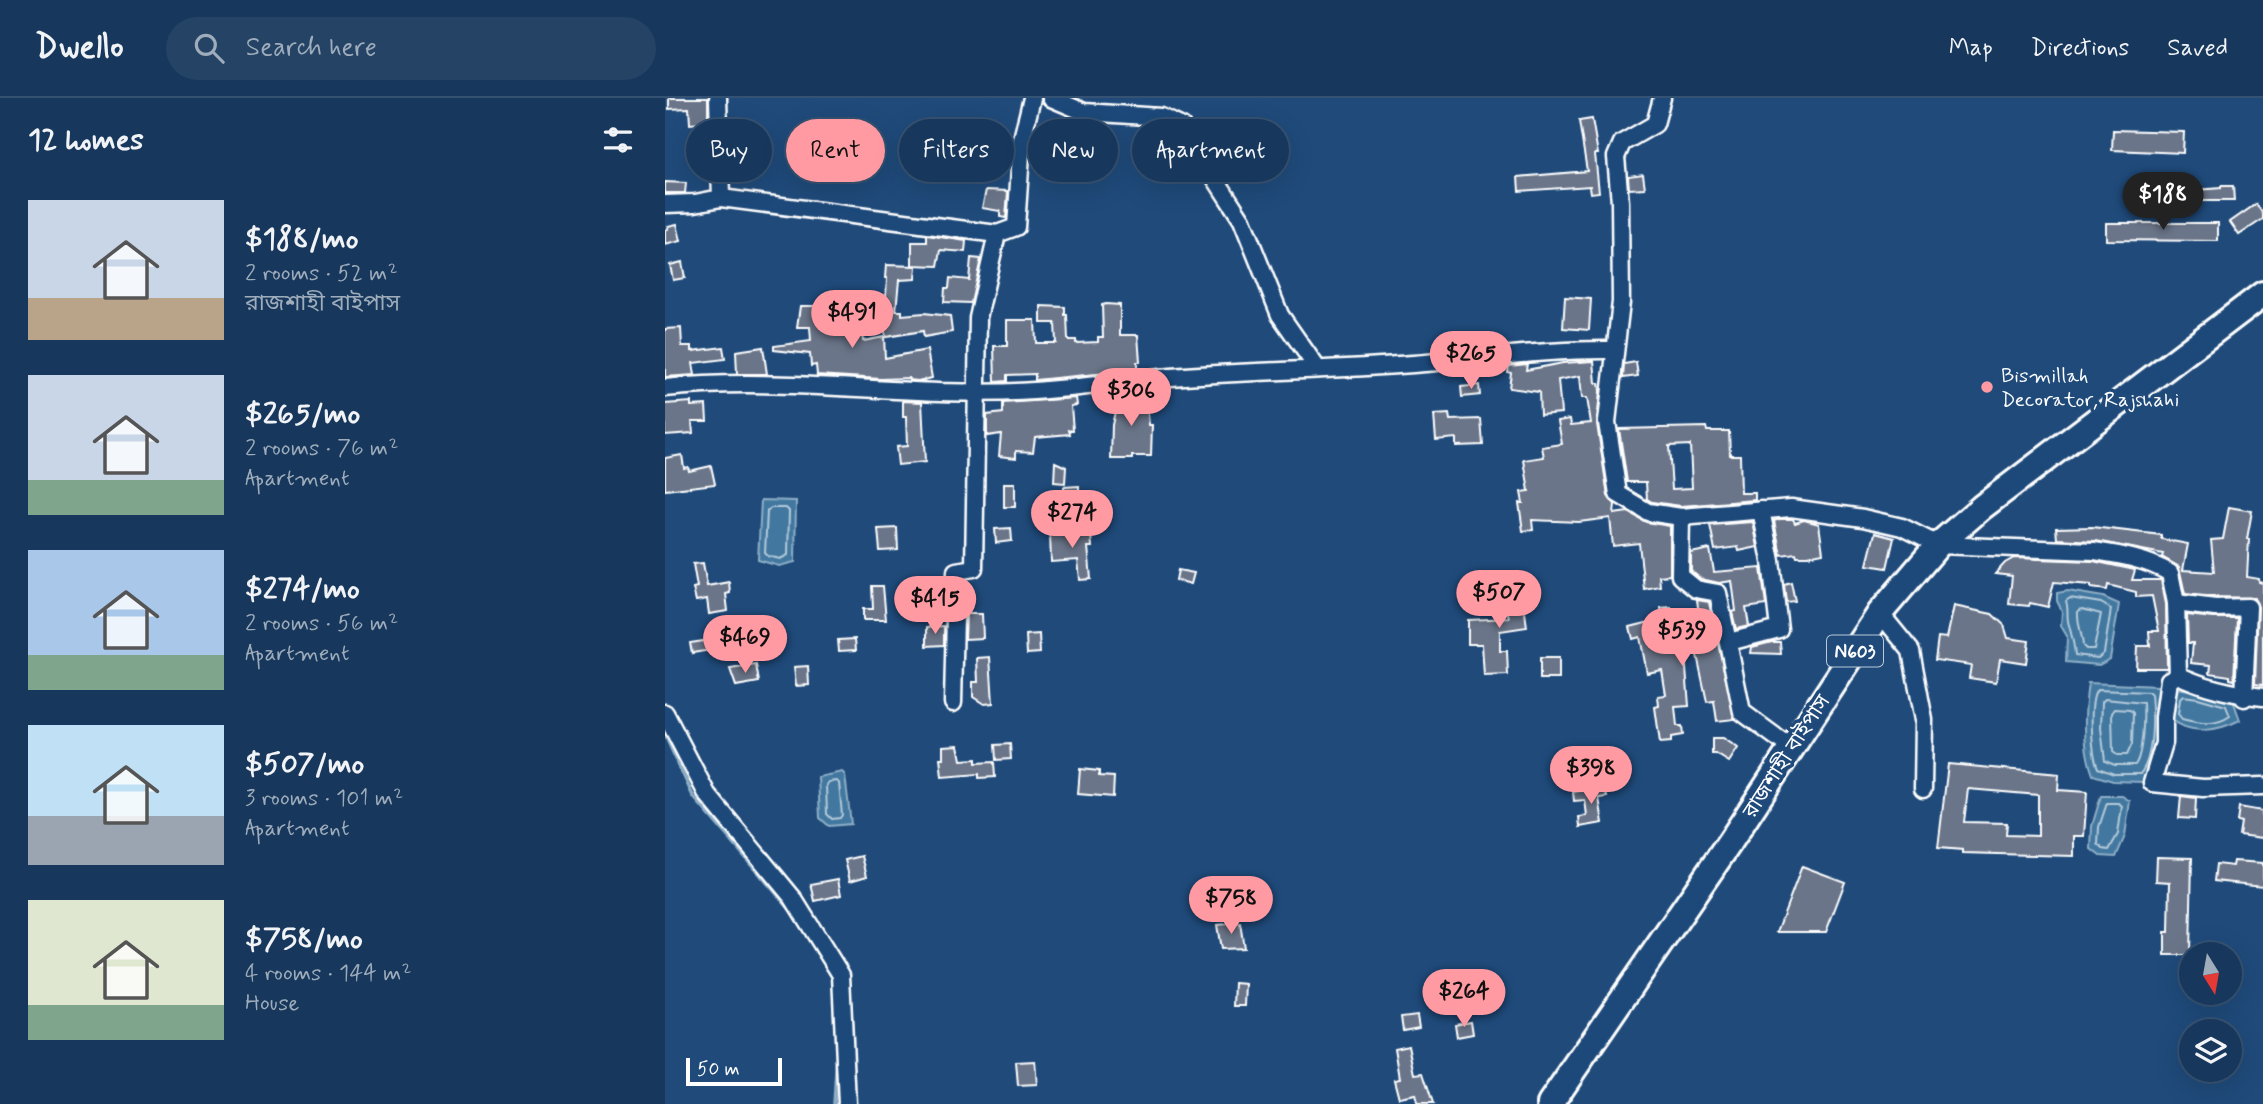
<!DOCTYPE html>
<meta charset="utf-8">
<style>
:root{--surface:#17385c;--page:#244365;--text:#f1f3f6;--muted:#9eacbb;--line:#365272;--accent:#ff9aa2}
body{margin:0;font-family:Mynerve,"Noto Sans Bengali",sans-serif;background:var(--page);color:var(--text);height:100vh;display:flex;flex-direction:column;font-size:26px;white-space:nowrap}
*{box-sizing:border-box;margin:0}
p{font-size:23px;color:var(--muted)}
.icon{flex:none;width:38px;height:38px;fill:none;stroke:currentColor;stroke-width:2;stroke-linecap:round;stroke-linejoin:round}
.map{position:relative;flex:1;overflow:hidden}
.panel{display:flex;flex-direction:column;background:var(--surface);width:665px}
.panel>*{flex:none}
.banner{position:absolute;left:21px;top:21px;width:665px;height:63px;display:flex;gap:14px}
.needle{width:46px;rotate:169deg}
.buttons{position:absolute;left:1514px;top:844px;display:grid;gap:14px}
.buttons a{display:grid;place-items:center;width:63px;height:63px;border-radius:50%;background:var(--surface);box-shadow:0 7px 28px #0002,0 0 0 2px var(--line);font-size:35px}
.scale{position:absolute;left:21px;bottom:18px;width:96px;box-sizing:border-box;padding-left:7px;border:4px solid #fff;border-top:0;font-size:19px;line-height:24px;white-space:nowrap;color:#fff;-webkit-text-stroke:5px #1f4a7a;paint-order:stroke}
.price{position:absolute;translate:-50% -60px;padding:0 16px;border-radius:24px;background:var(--accent);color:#111;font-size:23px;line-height:46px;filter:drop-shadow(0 2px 4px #0008)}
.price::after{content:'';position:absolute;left:50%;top:42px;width:21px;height:16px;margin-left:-10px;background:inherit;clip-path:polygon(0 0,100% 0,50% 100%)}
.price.current{background:#222;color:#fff}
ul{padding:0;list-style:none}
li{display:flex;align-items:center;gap:21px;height:175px;padding:0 28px}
li span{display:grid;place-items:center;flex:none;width:196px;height:140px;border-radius:0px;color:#555}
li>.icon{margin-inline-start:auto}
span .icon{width:84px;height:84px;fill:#fffc;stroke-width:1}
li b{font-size:30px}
h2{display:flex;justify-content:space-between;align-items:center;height:84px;padding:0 28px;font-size:30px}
.tag{padding:0 24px;border-radius:32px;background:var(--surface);box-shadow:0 7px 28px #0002,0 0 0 2px var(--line);font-size:24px;line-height:63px}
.tag.current{background:var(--accent);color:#111}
header{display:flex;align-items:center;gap:42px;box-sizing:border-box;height:98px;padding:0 35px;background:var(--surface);border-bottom:2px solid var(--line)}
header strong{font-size:33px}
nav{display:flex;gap:38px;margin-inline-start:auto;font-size:24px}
.search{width:490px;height:63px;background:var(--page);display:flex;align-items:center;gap:18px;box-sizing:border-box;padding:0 24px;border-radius:38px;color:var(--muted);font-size:26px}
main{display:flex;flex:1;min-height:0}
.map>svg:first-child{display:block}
</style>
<header>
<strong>Dwello</strong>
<div class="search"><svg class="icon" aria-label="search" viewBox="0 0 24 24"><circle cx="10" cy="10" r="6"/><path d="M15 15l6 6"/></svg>Search here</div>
<nav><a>Map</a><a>Directions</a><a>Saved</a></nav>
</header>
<main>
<section class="panel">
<h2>12 homes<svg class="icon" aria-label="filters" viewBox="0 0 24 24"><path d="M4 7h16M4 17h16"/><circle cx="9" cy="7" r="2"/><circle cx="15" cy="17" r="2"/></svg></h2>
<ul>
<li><span style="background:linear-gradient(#c9d6e8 70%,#b9a48a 0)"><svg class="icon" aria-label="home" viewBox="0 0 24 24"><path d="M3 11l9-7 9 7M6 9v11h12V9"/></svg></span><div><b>$188/mo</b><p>2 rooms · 52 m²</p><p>রাজশাহী বাইপাস</p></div></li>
<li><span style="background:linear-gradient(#c9d6e8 75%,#7fa58c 0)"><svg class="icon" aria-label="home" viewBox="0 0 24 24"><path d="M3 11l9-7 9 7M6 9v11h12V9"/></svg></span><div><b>$265/mo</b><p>2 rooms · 76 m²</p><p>Apartment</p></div></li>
<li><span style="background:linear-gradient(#a9c7e8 75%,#7fa58c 0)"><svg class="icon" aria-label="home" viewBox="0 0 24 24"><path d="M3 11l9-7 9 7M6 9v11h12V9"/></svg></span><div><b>$274/mo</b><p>2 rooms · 56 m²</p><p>Apartment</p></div></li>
<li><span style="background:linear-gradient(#bfe0f5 65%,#9aa5b1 0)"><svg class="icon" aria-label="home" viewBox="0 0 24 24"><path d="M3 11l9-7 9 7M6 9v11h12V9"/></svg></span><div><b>$507/mo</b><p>3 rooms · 101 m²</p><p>Apartment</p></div></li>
<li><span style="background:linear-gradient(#dfe7d0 75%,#7fa58c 0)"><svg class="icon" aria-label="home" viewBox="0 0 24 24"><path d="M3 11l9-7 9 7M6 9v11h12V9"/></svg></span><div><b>$758/mo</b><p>4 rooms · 144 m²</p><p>House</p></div></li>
</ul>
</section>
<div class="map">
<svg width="1598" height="1006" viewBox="0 0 1598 1006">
<rect width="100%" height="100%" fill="#1f4a7a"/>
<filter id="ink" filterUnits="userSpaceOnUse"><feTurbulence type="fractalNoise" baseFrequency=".0143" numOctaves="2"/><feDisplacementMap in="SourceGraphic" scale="14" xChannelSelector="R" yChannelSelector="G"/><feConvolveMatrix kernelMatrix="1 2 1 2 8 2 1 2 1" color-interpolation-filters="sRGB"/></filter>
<g filter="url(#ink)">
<g fill="#4378a0" stroke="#8eaec6" stroke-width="2">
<polygon points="96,402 131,403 130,464 114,468 93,462"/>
<polygon points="1403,493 1438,499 1454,506 1445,561 1434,567 1401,564 1402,538 1396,528 1397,513 1392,503 1392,495"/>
<path d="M 1423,585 L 1493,588 C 1494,620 1499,657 1478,684 L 1448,683 L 1428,677 C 1417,649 1419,614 1423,585 Z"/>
<path d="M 1509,590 L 1535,593 L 1568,602 L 1575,622 C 1553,633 1525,638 1505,620 Z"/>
<polygon points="177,674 180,677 186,726 164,728 155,720 153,679"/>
<polygon points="1436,698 1457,698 1465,703 1460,738 1451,759 1435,758 1426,751 1427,728"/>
</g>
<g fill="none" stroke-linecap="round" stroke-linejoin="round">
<g stroke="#b4c9d9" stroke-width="2">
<polygon points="106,410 121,410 124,413 123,457 115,461 103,458 100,455 102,413"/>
<path d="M 1405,500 L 1436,505 L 1446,511 L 1439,555 L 1433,560 L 1410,557 C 1409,545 1407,539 1404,527 C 1401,519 1404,512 1401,503 Z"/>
<path d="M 1417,511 L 1436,516 L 1429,551 L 1421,551 L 1418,548 C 1417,535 1412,525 1413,513 Z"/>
<path d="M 1432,592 L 1484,594 L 1486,596 C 1488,617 1489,660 1475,676 L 1449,676 L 1433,670 C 1427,656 1423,603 1432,592 Z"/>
<path d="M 1518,598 L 1533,600 L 1561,608 L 1565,618 C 1550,629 1534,625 1517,621 L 1513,616 L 1515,601 Z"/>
<path d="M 1440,601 L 1478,605 C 1479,619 1478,656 1470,667 L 1450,667 L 1440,663 L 1436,630 L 1437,604 Z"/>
<polygon points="1450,611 1465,612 1468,615 1467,646 1462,657 1452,657 1448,654 1447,615"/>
<polygon points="171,683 174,685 177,717 175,720 167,721 162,716 161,687 163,684"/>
<polygon points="1442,705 1454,705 1457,708 1453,736 1444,752 1438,751 1433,746 1434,729"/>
</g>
<g stroke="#8eaec6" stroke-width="3.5">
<polyline points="0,637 28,698 129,816"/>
<polyline points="146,844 169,882"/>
<polyline points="169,1006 172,956"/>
</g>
</g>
<g fill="#6a7489" stroke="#fff" stroke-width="2" fill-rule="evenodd">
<polygon points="4,0 43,0 43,24 25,26 24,10 4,11"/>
<polygon points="927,21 933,56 930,56 934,94 926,95 925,88 854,93 853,79 922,73 914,23"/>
<polygon points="1448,32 1519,34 1518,55 1447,52"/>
<polygon points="978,76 980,90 964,91 963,78"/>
<polygon points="0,84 21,85 20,95 0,95"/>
<polygon points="1556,88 1568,88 1569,103 1532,103 1531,92 1556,90"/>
<polygon points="321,92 343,93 341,120 335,119 335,113 317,110"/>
<polygon points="1591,106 1598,116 1598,121 1574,137 1565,124"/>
<polygon points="1441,125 1553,125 1553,143 1441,142"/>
<polygon points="12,126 16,143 0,147 0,132 3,131 3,128"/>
<polygon points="262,137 301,143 300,154 276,152 273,168 247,167 247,144 262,144"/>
<polygon points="306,160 316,161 306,205 279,204 280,190 284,190 285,180 304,182"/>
<polygon points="17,164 20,180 8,182 5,167"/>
<polygon points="221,167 251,168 250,181 234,182 231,213 237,213 237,217 259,215 285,218 287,234 259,239 258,233 221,239 216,218 220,217 222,180 220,180"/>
<polygon points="900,199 926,201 924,232 898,230"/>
<polygon points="441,206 455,207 455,237 473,237 475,264 472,264 472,272 370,282 370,276 342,277 342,283 330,284 329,248 342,248 342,222 370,222 371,245 391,245 390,225 376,225 376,208 400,209 400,217 402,217 403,242 411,242 411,245 433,244 433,239 438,239 437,207"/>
<polygon points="135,208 158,208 158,210 169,209 170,221 178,219 179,227 195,224 198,243 219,239 220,260 262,252 267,280 253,283 244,282 244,280 216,281 152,277 151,267 146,268 145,256 109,252 109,248 146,243 145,229 132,229"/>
<polygon points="16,230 17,248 27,248 27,253 58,249 60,261 28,265 30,277 0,279 0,231"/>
<polygon points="98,249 102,276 72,276 71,253"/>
<polygon points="929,263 931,285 934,285 935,293 932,326 943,398 950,406 949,416 963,414 981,424 1005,428 1005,477 994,478 995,488 979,491 974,445 948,448 945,420 914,424 867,422 868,432 858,433 854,405 858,405 856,394 864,393 859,362 879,359 877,349 897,346 893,323 905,321 906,327 926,325 922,300 917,300 915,278 893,282 896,315 875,317 874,294 844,290 846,275 843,274 844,268 862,266 861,272 898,265"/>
<polygon points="971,264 973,278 958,280 959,266"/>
<polygon points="814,287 815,297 797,299 796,289"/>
<polygon points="478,293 478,305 482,305 484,327 487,327 486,358 467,358 467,361 446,361 447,327 454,295"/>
<polygon points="411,300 412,307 406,308 408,332 404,332 405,336 370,339 368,354 351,353 351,360 334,358 336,336 322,338 322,317 338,315 338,305"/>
<polygon points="238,303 257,304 260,364 233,367 231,349 242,348 241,319 238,319"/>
<polygon points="26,304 26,308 41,307 42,323 27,323 28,335 0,337 0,306"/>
<polygon points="784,316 785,322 816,321 818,347 791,348 791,340 771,342 769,317"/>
<path d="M 1041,329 L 1042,333 L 1064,333 L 1065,357 L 1075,357 L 1076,395 L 1090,395 L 1090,402 L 1016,408 L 987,404 L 982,401 L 981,384 L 962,384 L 954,331 ZM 1025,347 L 1027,390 L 1007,391 L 1004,348 Z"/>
<polygon points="17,357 19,370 23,369 24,373 46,368 50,386 0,392 0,360"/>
<polygon points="390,364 401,369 400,385 389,384"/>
<rect x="339" y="385" width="11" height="24"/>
<polygon points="414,388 414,405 400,405 399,389"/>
<polygon points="1564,409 1587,413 1582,441 1584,441 1582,479 1594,481 1594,484 1598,485 1598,587 1590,586 1593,509 1589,500 1551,499 1520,496 1514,469 1497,459 1498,456 1431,443 1392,441 1391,430 1427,429 1496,437 1496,441 1523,446 1518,472 1549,474 1546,442 1558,441"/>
<polygon points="1115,421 1128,421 1130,425 1139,422 1154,426 1158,455 1143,458 1132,458 1131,455 1116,457 1109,423"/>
<polygon points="1088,424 1093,449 1074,453 1073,449 1050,452 1045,427"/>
<polygon points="232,430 233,452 215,453 213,431"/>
<polygon points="346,430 347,443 331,445 330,431"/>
<polygon points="409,430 410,436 426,435 427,449 423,449 426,481 415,482 413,462 386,464 385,436 399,435 399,431"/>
<polygon points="1210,435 1229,440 1222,470 1202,467"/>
<polygon points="1045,451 1049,474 1096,470 1101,507 1081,510 1084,528 1071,531 1067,514 1071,513 1067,483 1054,485 1036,481 1026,473 1026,455"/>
<polygon points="1349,460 1428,463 1470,472 1467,482 1496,482 1501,506 1502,570 1471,570 1472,548 1485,548 1484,533 1494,533 1487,498 1471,499 1471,494 1443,487 1442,492 1426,490 1426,487 1389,484 1383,509 1365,505 1364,508 1344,506 1347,478 1330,476 1340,465"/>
<polygon points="38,465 42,488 64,484 65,495 61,496 63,513 44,516 42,501 31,503 28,490 32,489 28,466"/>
<polygon points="513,472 529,475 526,486 511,482"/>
<polygon points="862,484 864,498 858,499 862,529 835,533 835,553 842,553 843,577 819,578 817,546 803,546 803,522 844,520 837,488"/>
<polygon points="1126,484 1130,503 1121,504 1119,486"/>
<polygon points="207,488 218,488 221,522 198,522 198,511 208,511"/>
<polygon points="1032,502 1044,504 1046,515 1034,517"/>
<polygon points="1289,508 1327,516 1339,527 1343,540 1364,543 1361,565 1335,561 1331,584 1304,580 1306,567 1270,562 1273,539 1282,540"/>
<polygon points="1006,509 1008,522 1032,516 1037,539 1051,537 1070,621 1052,623 1049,603 1042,604 1029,543 1019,544 1024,608 1010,609 1012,628 1017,628 1018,637 1006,639 1006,644 995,645 990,609 994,608 993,598 1001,597 997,572 982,575 975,539 968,541 965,529 997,521 996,510"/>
<polygon points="301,516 317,516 318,540 300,541"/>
<polygon points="1522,517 1549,520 1572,520 1569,582 1565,581 1565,578 1545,575 1546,567 1526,565 1528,545 1523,545"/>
<polygon points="279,528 279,547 262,548 262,529"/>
<polygon points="374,536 375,555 362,556 361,537"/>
<polygon points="190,541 191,552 174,553 173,542"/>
<polygon points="45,542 46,552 27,555 25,545"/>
<polygon points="1107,544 1115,544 1116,556 1086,555 1087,549"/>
<polygon points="325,559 328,605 319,606 308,599 308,584 313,584 312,560"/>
<rect x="875" y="560" width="19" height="21"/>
<polygon points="91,567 94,584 71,588 65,571"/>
<polygon points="143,568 144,587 131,588 129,569"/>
<polygon points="1047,640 1058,640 1073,650 1064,664 1051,656 1047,656"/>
<polygon points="345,646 346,661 331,662 330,647"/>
<polygon points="293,647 296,662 311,661 311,665 329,664 330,679 314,680 314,676 277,679 275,660 278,660 278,648"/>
<path d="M 1283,666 L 1394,676 L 1393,692 L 1422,694 L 1419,738 L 1409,738 L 1409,758 L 1298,755 L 1298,752 L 1273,750 ZM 1303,691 L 1373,697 L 1373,738 L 1341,737 L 1342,725 L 1299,724 Z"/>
<polygon points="415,671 434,673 434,678 449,679 448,699 413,696"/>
<polygon points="940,689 942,699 934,700 938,725 915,729 914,719 922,718 920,702 909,703 908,694"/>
<polygon points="1516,698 1531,700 1530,721 1514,720"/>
<polygon points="1574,709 1597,713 1598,740 1574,737 1576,724 1572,723"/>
<polygon points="197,758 202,778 185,783 180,762"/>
<polygon points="1492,759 1527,760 1525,857 1500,857 1500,834 1504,834 1505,784 1491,783"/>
<polygon points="1569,763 1598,765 1598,788 1549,783 1551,766 1568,768"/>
<polygon points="1137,768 1180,784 1161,834 1112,834"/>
<polygon points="173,781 176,797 150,803 146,786"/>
<polygon points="575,825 579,850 556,851 552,827"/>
<polygon points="570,885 581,886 580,908 569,908"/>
<polygon points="752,917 754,929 738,932 736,919"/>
<polygon points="806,923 808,936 792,939 790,926"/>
<polygon points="744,947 750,976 758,975 768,1006 752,1006 750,997 734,1000 729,981 735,980 730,950"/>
<polygon points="370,963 372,987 353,988 351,964"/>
</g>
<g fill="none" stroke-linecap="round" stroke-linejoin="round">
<defs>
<g id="minor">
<polyline points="386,0 419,14 496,19 517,29 577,122 615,217 652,270"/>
<path d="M 997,0 L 990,26 L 957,45 L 951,59 L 955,104 L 956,204 L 942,324 L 953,396 L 983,414 L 1016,419 L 1126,410 L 1198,420 L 1237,429 L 1273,447 L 1429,453 C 1455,457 1482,461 1505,475 L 1511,505 L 1513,577 C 1540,590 1568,596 1598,599"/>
<polyline points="56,100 332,136"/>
<polyline points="0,106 30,105 56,100 53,0"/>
<path d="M 0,290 C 123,277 247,301 369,293 C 415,290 460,283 506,279 C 587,273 668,272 748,266 C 815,261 882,251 949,252"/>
<polyline points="1016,419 1015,478 1031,491 1053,495 1077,614 1126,650"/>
<polyline points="1511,505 1550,510 1583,509 1579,600"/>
<polyline points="1215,515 1246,553 1259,622 1258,691"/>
<polyline points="1064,544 1114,531 1106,463 1096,412"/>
<polyline points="1513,577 1504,582 1499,619 1499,645 1487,685 1538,690 1598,688"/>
<polyline points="288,605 291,473 309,470 313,220 332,136 351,129 357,41 367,0"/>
<polyline points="0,615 42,696 128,800 176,877 182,1006"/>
</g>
<polyline id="trunk" points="885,1006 1065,744 1215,515 1273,447 1317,409 1598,196"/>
</defs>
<use href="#minor" stroke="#fff" stroke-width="21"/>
<use href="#trunk" stroke="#fff" stroke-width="30"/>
<use href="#minor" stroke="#1f4a7a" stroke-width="16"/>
<use href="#trunk" stroke="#1f4a7a" stroke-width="24"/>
</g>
</g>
<circle fill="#ff9aa2" stroke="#1f4a7a" stroke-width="2.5" cx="1322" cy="289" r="7"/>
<g text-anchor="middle" stroke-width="7" stroke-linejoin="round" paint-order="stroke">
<rect fill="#1f4a7a" stroke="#bcc9d7" stroke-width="2" x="1162" y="537.5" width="56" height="31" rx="5"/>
<g font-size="19" font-weight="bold" fill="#fff">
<text x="1190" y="560">N603</text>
</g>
<g font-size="21" fill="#fff" stroke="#1f4a7a" text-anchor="start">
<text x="1336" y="284">Bismillah<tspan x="1336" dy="24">Decorator, Rajshahi</tspan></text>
</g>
<g font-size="21" fill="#fff" stroke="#1f4a7a">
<text transform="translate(1121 658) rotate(-57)" y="7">রাজশাহী বাইপাস</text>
</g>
</g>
</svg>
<div class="buttons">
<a><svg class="needle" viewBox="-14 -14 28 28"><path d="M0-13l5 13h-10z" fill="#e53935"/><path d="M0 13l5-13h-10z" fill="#9eacbb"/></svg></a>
<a><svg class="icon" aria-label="layers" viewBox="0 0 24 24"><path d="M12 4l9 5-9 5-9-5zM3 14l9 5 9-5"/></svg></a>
</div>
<div class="scale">50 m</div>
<b class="price current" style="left:1498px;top:134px">$188</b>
<b class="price" style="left:187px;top:252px">$491</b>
<b class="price" style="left:806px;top:293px">$265</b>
<b class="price" style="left:466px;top:330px">$306</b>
<b class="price" style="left:407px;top:452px">$274</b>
<b class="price" style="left:834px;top:532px">$507</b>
<b class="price" style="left:270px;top:538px">$415</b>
<b class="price" style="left:1017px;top:570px">$539</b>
<b class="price" style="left:80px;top:577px">$469</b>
<b class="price" style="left:926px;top:708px">$398</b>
<b class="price" style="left:566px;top:838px">$758</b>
<b class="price" style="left:799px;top:931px">$264</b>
<div class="banner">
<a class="tag">Buy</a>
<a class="tag current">Rent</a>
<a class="tag">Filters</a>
<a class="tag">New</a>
<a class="tag">Apartment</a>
</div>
</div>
</main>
